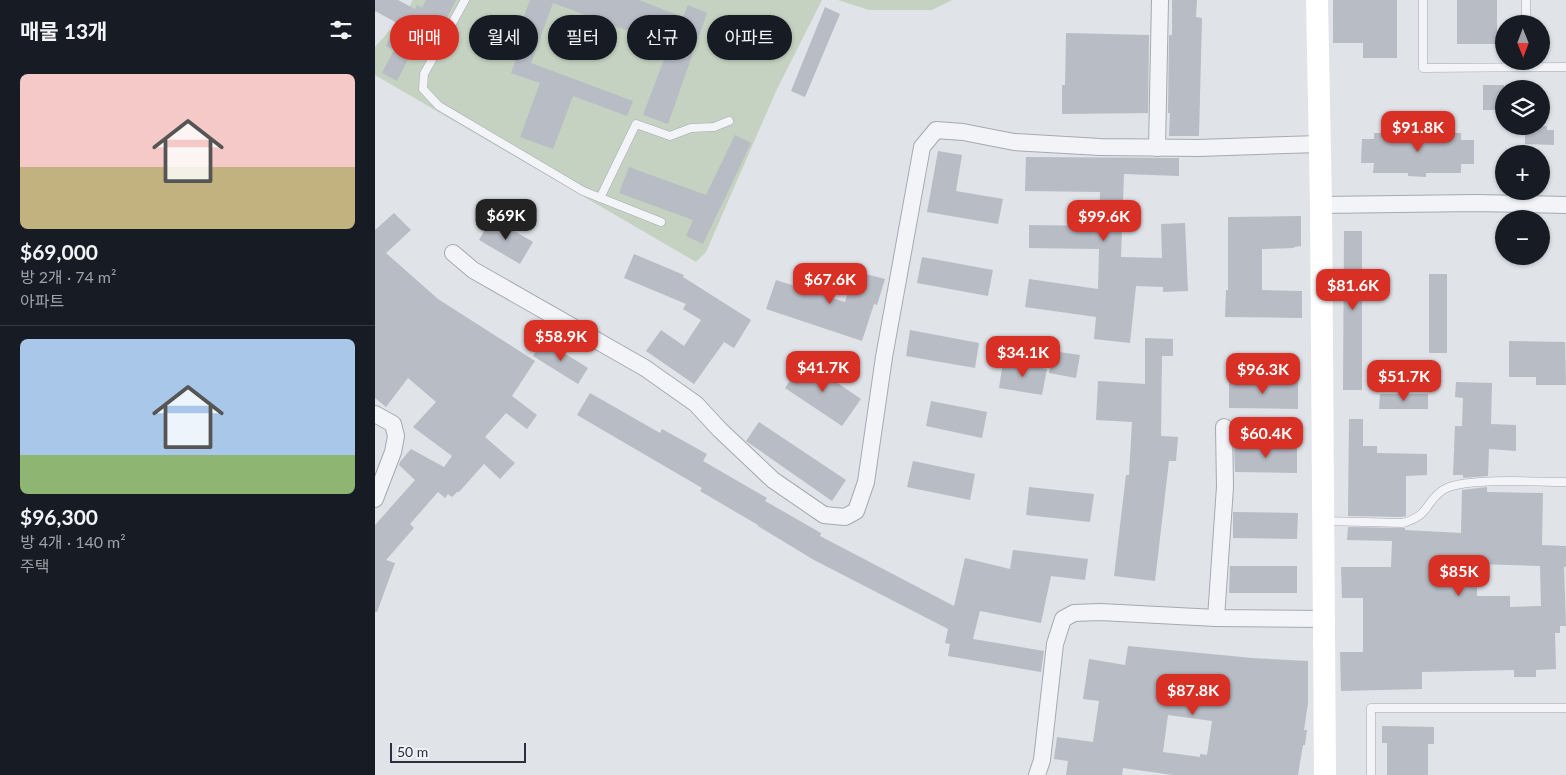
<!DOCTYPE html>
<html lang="ko">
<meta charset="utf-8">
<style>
:root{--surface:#171b24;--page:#242831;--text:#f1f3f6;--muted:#9ea1a6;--line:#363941;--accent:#d93025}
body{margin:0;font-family:Lato,"Noto Sans KR",sans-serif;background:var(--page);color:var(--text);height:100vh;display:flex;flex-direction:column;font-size:19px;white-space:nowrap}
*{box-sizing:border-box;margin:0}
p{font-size:16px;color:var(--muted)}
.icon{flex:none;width:28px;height:28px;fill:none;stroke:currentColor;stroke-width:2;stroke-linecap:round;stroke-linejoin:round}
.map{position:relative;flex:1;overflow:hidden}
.side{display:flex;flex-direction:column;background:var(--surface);width:375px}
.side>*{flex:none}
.top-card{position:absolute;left:15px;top:15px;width:475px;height:45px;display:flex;gap:10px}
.needle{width:32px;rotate:179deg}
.tools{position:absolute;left:1120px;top:15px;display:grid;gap:10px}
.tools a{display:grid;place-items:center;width:55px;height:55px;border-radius:50%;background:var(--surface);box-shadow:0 1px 4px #0004;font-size:25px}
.scale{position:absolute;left:15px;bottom:12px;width:136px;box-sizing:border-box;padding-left:5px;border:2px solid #29303f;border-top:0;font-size:14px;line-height:18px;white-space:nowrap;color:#29303f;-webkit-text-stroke:4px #eff2f6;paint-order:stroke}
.price{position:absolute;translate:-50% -42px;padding:0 11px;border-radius:10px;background:var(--accent);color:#fff;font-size:16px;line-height:32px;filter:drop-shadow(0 1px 2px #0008)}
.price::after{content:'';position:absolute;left:50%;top:30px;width:15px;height:11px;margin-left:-8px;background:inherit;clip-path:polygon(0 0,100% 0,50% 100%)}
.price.active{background:#222;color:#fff}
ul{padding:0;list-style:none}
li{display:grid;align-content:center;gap:10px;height:265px;padding:0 20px}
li+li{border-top:1px solid var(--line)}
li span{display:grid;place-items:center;height:155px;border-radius:8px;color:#555}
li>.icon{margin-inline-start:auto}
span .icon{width:90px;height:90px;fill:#fffc;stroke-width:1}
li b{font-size:21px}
h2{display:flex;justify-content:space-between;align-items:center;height:60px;padding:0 20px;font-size:21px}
.tag{padding:0 18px;border-radius:22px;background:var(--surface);box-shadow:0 1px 4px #0004;font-size:18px;line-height:45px}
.tag.active{background:var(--accent);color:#fff}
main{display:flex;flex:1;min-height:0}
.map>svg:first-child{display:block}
</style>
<main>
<section class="side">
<h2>매물 13개<svg class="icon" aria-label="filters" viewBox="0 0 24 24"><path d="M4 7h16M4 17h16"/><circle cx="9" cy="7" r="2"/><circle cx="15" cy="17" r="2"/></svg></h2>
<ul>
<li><span style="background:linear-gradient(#f6c9c9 60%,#c2b280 0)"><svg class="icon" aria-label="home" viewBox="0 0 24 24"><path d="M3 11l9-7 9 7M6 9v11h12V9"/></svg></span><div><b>$69,000</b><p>방 2개 · 74 m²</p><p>아파트</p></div></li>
<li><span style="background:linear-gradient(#a9c7e8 75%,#8fb573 0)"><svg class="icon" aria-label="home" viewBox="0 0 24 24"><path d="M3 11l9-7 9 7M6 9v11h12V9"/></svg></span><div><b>$96,300</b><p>방 4개 · 140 m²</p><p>주택</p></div></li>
</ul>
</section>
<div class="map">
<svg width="1191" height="775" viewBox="0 0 1191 775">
<rect width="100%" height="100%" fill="#e0e3e8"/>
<g fill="#c5d2c1">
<polygon points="38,0 447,0 402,89 331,252 321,262 0,75 0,47 14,31 25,25"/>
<polygon points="463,0 577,0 557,10 494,10"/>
</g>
<g fill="#b7bcc5" fill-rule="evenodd">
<polygon points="0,0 23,0 40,9 42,5 47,8 51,0 81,0 71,20 64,16 54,34 48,30 22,81 7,73 19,50 11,46 22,23 0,11"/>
<polygon points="155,0 264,0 308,17 313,5 332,13 293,124 268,115 294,46 178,3 156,63 258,101 252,116 198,96 178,149 145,137 165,83 136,73 148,41 141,38"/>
<polygon points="797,0 822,0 821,17 827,18 824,136 794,136 795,113 793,113 794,35 797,35"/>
<polygon points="958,0 1022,0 1022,58 988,58 988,43 958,43"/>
<rect x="1082" y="0" width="40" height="44"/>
<polygon points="450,7 465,14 430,97 416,91"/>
<polygon points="691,33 774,35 773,113 687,114 687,85 690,85"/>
<rect x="1108" y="85" width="21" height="25"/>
<polygon points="1150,126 1172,126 1172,130 1179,130 1179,145 1150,144"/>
<polygon points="1034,127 1052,127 1051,133 1086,133 1086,140 1099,140 1099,164 1086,164 1086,173 1051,173 1051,177 1033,176 1033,173 998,173 999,163 986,163 987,139 999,139 999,133 1034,133"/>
<polygon points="360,135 376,143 328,244 311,236 318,220 244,193 254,167 331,195"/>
<polygon points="563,151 587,155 581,191 628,199 623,224 552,212"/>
<polygon points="651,157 804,158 804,176 749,174 746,257 787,258 786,224 810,223 813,291 788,292 788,287 761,286 755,343 719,339 721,317 650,307 654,279 723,289 724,249 654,248 654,225 724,226 725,192 650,191"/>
<polygon points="19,213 36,230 11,253 63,299 160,361 137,396 162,415 152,429 131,413 110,437 140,463 125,479 109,464 84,492 82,492 77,497 73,494 70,498 63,492 35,524 39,528 11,560 20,563 2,612 0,612 0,525 40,480 24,465 25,462 36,449 69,467 77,456 38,427 61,402 33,378 11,407 0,398 0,230"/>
<polygon points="926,216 926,246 919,247 919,248 887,249 887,290 927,291 927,318 850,317 851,290 853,290 853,217"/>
<polygon points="117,218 158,242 145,264 104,240"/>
<polygon points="969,231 987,231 987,390 968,390"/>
<polygon points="259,254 309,275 308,277 376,320 359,348 349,342 319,384 271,351 286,330 309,346 326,320 308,309 311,304 249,278"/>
<polygon points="547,257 618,270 613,296 542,283"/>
<polygon points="479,271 510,279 502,305 499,304 487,341 391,309 401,280 470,302"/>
<rect x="1054" y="274" width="18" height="79"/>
<polygon points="535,330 604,343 600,368 531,356"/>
<polygon points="770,338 798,339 798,356 787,356 786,436 803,437 801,461 794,461 780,581 739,576 751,475 754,475 757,422 721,420 723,381 770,384"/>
<polygon points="168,340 213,368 203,384 158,356"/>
<polygon points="1134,341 1190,342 1191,385 1161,385 1161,377 1134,377"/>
<polygon points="678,351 705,355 701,378 674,373"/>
<polygon points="429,360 486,399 467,426 410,388"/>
<polygon points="628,362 672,369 667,395 624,388"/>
<polygon points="854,381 923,382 923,409 854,408"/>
<polygon points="1081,382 1117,383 1116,424 1141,425 1141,451 1114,449 1113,476 1088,478 1088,475 1078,475 1080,426 1087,426 1088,398 1080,397"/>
<polygon points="215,393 285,433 287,429 332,454 328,461 392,498 390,501 446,533 445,536 579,606 590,558 635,569 638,550 713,559 710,580 676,576 666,623 605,611 598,639 669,651 666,672 573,656 575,644 570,643 573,629 439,560 383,526 383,525 325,491 327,488 202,415"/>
<polygon points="1005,394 1053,394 1053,409 1004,409"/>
<polygon points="556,401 612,412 607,438 551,426"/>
<polygon points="974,419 988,419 988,446 1002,446 1002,453 1052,454 1052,475 1031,476 1031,516 1026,517 973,516"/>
<polygon points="384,422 471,480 457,501 371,441"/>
<polygon points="859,446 922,447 922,473 860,472"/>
<polygon points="538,461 600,474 595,500 532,487"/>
<polygon points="654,487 719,494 715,522 651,515"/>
<path d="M 1112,487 L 1112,492 L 1168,493 L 1167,545 L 1191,546 L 1191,567 L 1189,567 L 1191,626 L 1185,626 L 1185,633 L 1180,633 L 1181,669 L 1161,670 L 1161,677 L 1139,677 L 1139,670 L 1047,672 L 1047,689 L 966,691 L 965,652 L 988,652 L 988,598 L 967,598 L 966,567 L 1016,567 L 1017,541 L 972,540 L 973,527 L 1030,528 L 1030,530 L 1086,533 L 1087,490 ZM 1102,564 L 1165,566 L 1166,606 L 1135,607 L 1135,596 L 1102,596 Z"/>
<polygon points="858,512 923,513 922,539 858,538"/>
<polygon points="855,566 922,566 922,593 854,593"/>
<path d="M 753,646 L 877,658 L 933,661 L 933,703 L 929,730 L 932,730 L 930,745 L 928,745 L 923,775 L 798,775 L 748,768 L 747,775 L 691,775 L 693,761 L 679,759 L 682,737 L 718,742 L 724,701 L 708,699 L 714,659 L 750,665 ZM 793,715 L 837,721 L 832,755 L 825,754 L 825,757 L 788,752 Z"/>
<polygon points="1007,726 1059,727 1059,744 1053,744 1053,775 1012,775 1012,743 1007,743"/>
</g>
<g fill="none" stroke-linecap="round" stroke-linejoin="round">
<defs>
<g id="lane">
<polyline points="90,0 49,74 48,89 64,106 208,191 286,222"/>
<polyline points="1048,0 1048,68 1191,67"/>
<polyline points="1151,0 1151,24"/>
<polyline points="225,198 261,124 295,136 316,128 339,127 354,121"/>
<path d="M 950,521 L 1027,523 C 1055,516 1049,503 1068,490 C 1087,477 1165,482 1191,482"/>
<polyline points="996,775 996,708 1191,708"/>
</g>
<g id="street">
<polyline points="782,148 785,0"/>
<polyline points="946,205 1101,203 1191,205"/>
<polyline points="78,253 98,270 270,368 321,404 344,429 398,480 449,515 470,517 481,511 491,482 509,357 547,147 561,130 588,132 639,142 725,147 823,148 944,144"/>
<polyline points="0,414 18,424 21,436 18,452 0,499"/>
<polyline points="841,618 850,487 849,427"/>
<polyline points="662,775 667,760 680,644 688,619 699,613 725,612 841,618 949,619"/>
</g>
</defs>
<use href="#lane" stroke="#a5aab2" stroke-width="9"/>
<use href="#street" stroke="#a5aab2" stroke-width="18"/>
<use href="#lane" stroke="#f2f4f7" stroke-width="8"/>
<use href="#street" stroke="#f2f4f7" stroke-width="16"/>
<polyline stroke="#fff" stroke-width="22" points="942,0 946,205 950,775"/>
</g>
</svg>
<div class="tools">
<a><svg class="needle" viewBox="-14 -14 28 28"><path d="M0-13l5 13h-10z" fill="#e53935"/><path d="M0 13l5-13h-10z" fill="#9ea1a6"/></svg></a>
<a><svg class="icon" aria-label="layers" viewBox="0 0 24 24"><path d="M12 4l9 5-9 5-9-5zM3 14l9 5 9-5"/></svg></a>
<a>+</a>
<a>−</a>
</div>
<div class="scale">50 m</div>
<b class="price" style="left:1043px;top:153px">$91.8K</b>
<b class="price active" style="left:131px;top:241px">$69K</b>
<b class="price" style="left:729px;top:242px">$99.6K</b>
<b class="price" style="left:455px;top:305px">$67.6K</b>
<b class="price" style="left:978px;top:311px">$81.6K</b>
<b class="price" style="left:186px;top:362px">$58.9K</b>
<b class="price" style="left:648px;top:378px">$34.1K</b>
<b class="price" style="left:448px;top:393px">$41.7K</b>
<b class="price" style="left:888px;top:395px">$96.3K</b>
<b class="price" style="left:1029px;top:402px">$51.7K</b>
<b class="price" style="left:891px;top:459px">$60.4K</b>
<b class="price" style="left:1084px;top:597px">$85K</b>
<b class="price" style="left:818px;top:716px">$87.8K</b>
<div class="top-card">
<a class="tag active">매매</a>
<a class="tag">월세</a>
<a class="tag">필터</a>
<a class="tag">신규</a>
<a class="tag">아파트</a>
</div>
</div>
</main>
